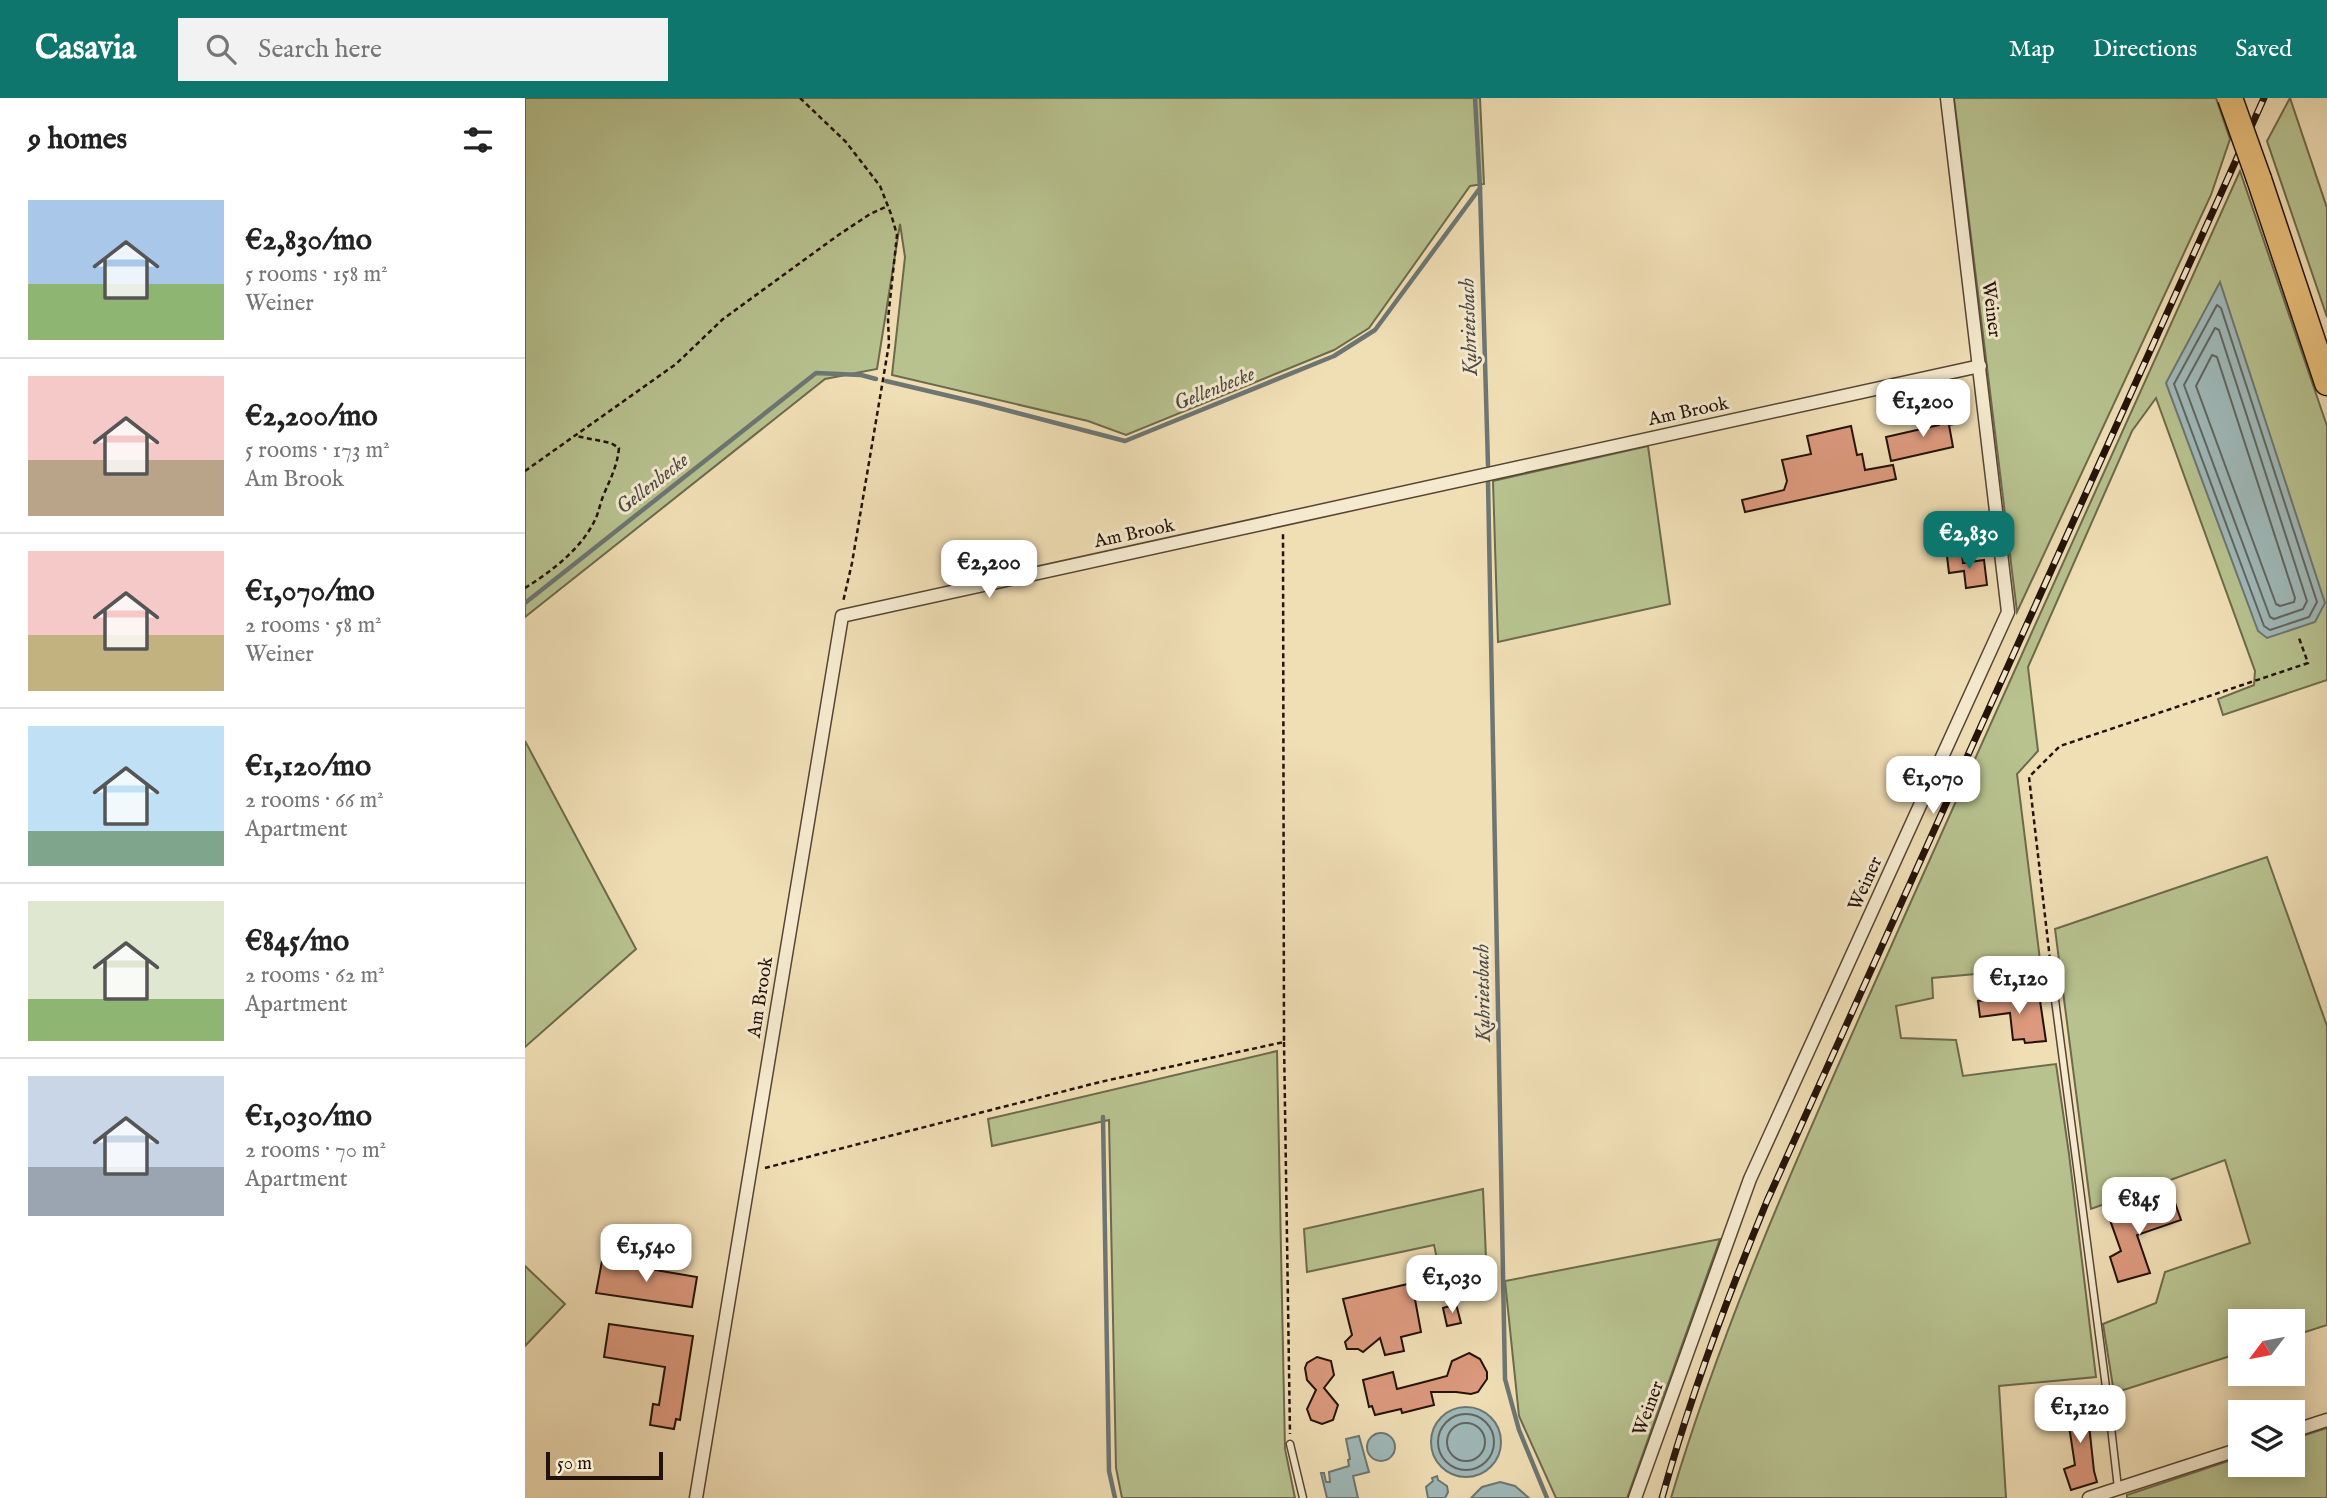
<!DOCTYPE html>
<meta charset="utf-8">
<style>
:root{--surface:#fff;--page:#f2f2f2;--text:#222;--muted:#767676;--line:#e0e0e0;--accent:#0f766e}
body{margin:0;font-family:"IM FELL English",serif;background:var(--page);color:var(--text);height:100vh;display:flex;flex-direction:column;font-size:26px;white-space:nowrap}
*{box-sizing:border-box;margin:0}
p{font-size:23px;color:var(--muted)}
.icon{flex:none;width:38px;height:38px;fill:none;stroke:currentColor;stroke-width:2;stroke-linecap:round;stroke-linejoin:round}
.map{position:relative;flex:1;overflow:hidden}
.drawer{display:flex;flex-direction:column;background:var(--surface);width:525px}
.drawer>*{flex:none}
.needle{width:46px;rotate:238deg}
.fabs{position:absolute;left:1703px;top:1211px;display:grid;gap:14px}
.fabs a{display:grid;place-items:center;width:77px;height:77px;border-radius:0px;background:var(--surface);box-shadow:0 4px 18px #0003;font-size:35px}
.scale{position:absolute;left:21px;bottom:18px;width:117px;box-sizing:border-box;padding-left:7px;border:4px solid #231209;border-top:0;font-size:19px;line-height:24px;white-space:nowrap;color:#231209;-webkit-text-stroke:5px #f5eacf;paint-order:stroke}
.price{position:absolute;translate:-50% -60px;padding:0 16px;border-radius:14px;background:#fff;color:#222;font-size:23px;line-height:46px;filter:drop-shadow(0 2px 4px #0008)}
.price::after{content:'';position:absolute;left:50%;top:42px;width:21px;height:16px;margin-left:-10px;background:inherit;clip-path:polygon(0 0,100% 0,50% 100%)}
.price.current{background:var(--accent);color:#fff}
ul{padding:0;list-style:none}
li{display:flex;align-items:center;gap:21px;height:175px;padding:0 28px}
li+li{border-top:2px solid var(--line)}
li span{display:grid;place-items:center;flex:none;width:196px;height:140px;border-radius:0px;color:#555}
li>.icon{margin-inline-start:auto}
span .icon{width:84px;height:84px;fill:#fffc;stroke-width:1}
li b{font-size:30px}
h2{display:flex;justify-content:space-between;align-items:center;height:84px;padding:0 28px;font-size:30px}
header{display:flex;align-items:center;gap:42px;box-sizing:border-box;height:98px;padding:0 35px;background:var(--accent);color:#fff}
header strong{font-size:33px}
nav{display:flex;gap:38px;margin-inline-start:auto;font-size:24px}
.search{width:490px;height:63px;background:var(--page);display:flex;align-items:center;gap:18px;box-sizing:border-box;padding:0 24px;border-radius:0px;color:var(--muted);font-size:26px}
main{display:flex;flex:1;min-height:0}
.map>svg:first-child{display:block}
</style>
<header>
<strong>Casavia</strong>
<div class="search"><svg class="icon" aria-label="search" viewBox="0 0 24 24"><circle cx="10" cy="10" r="6"/><path d="M15 15l6 6"/></svg>Search here</div>
<nav><a>Map</a><a>Directions</a><a>Saved</a></nav>
</header>
<main>
<section class="drawer">
<h2>9 homes<svg class="icon" aria-label="filters" viewBox="0 0 24 24"><path d="M4 7h16M4 17h16"/><circle cx="9" cy="7" r="2"/><circle cx="15" cy="17" r="2"/></svg></h2>
<ul>
<li><span style="background:linear-gradient(#a9c7e8 60%,#8fb573 0)"><svg class="icon" aria-label="home" viewBox="0 0 24 24"><path d="M3 11l9-7 9 7M6 9v11h12V9"/></svg></span><div><b>€2,830/mo</b><p>5 rooms · 158 m²</p><p>Weiner</p></div></li>
<li><span style="background:linear-gradient(#f6c9c9 60%,#b9a48a 0)"><svg class="icon" aria-label="home" viewBox="0 0 24 24"><path d="M3 11l9-7 9 7M6 9v11h12V9"/></svg></span><div><b>€2,200/mo</b><p>5 rooms · 173 m²</p><p>Am Brook</p></div></li>
<li><span style="background:linear-gradient(#f6c9c9 60%,#c2b280 0)"><svg class="icon" aria-label="home" viewBox="0 0 24 24"><path d="M3 11l9-7 9 7M6 9v11h12V9"/></svg></span><div><b>€1,070/mo</b><p>2 rooms · 58 m²</p><p>Weiner</p></div></li>
<li><span style="background:linear-gradient(#bfe0f5 75%,#7fa58c 0)"><svg class="icon" aria-label="home" viewBox="0 0 24 24"><path d="M3 11l9-7 9 7M6 9v11h12V9"/></svg></span><div><b>€1,120/mo</b><p>2 rooms · 66 m²</p><p>Apartment</p></div></li>
<li><span style="background:linear-gradient(#dfe7d0 70%,#8fb573 0)"><svg class="icon" aria-label="home" viewBox="0 0 24 24"><path d="M3 11l9-7 9 7M6 9v11h12V9"/></svg></span><div><b>€845/mo</b><p>2 rooms · 62 m²</p><p>Apartment</p></div></li>
<li><span style="background:linear-gradient(#c9d6e8 65%,#9aa5b1 0)"><svg class="icon" aria-label="home" viewBox="0 0 24 24"><path d="M3 11l9-7 9 7M6 9v11h12V9"/></svg></span><div><b>€1,030/mo</b><p>2 rooms · 70 m²</p><p>Apartment</p></div></li>
</ul>
</section>
<div class="map">
<svg width="1802" height="1400" viewBox="0 0 1802 1400">
<rect width="100%" height="100%" fill="#f0deb5"/>
<filter id="stains"><feTurbulence type="fractalNoise" baseFrequency=".00286" numOctaves="4"/><feColorMatrix values="0 0 0 0 .2 0 0 0 0 .09 0 0 0 0 .02 0 0 0 .5 -.17"/></filter>
<radialGradient id="worn" r=".72"><stop offset=".6" stop-color="#630" stop-opacity="0"/><stop offset="1" stop-color="#630" stop-opacity=".3"/></radialGradient>
<g fill="#b7c28f" stroke="#6d6a4c" stroke-width="2">
<polygon points="0,0 955,0 959,86 945,88 844,230 809,252 601,337 563,323 367,277 380,159 375,126 352,271 300,281 0,519"/>
<polygon points="1429,0 1691,0 1705,41 1686,97 1492,514"/>
<polygon points="1765,0 1802,110 1802,219 1742,43"/>
<path d="M 1715,73 L 1802,328 L 1802,582 L 1698,617 L 1693,601 L 1729,587 L 1730,573 L 1631,300 L 1607,333 L 1503,569 L 1513,653 L 1492,676 L 1516,870 L 1407,880 L 1408,900 L 1371,908 L 1376,940 L 1431,942 L 1438,978 L 1531,966 L 1544,1056 L 1571,1279 L 1474,1288 L 1481,1400 L 1146,1400 C 1207,1196 1298,1002 1384,808 C 1494,563 1604,317 1715,73 Z"/>
<polygon points="1123,348 1145,506 973,544 968,383"/>
<polygon points="0,643 111,851 0,949"/>
<polygon points="1742,759 1802,928 1802,1227 1768,1238 1768,1223 1715,1223 1715,1255 1589,1295 1578,1226 1631,1205 1640,1174 1725,1145 1700,1062 1566,1111 1530,831"/>
<polygon points="752,953 760,1351 770,1400 597,1400 591,1370 584,1022 467,1048 463,1021"/>
<polygon points="958,1091 962,1183 919,1194 909,1147 782,1174 779,1131"/>
<polygon points="1195,1141 1102,1400 1031,1400 994,1318 980,1183"/>
<polygon points="0,1168 40,1206 0,1248"/>
<polygon points="1802,1330 1802,1400 1602,1400 1602,1397 1715,1359 1715,1367 1768,1367 1768,1341"/>
</g>
<g fill="#9fb9b9" stroke="#6d7673" stroke-width="2">
<polygon points="1695,184 1800,505 1790,524 1742,540 1733,533 1641,285"/>
<circle cx="941" cy="1344" r="35"/>
<circle cx="856" cy="1349" r="14"/>
<polygon points="834,1338 844,1374 828,1378 833,1400 802,1400 796,1375 799,1375 801,1384 805,1384 804,1374 824,1368 823,1362 825,1361 821,1341"/>
<polygon points="912,1378 913,1382 922,1388 923,1394 920,1400 903,1400 901,1389 908,1383 907,1380"/>
<polygon points="975,1384 990,1388 1004,1400 946,1400 957,1389"/>
</g>
<g fill="none" stroke-linecap="round" stroke-linejoin="round">
<g stroke="#616661" stroke-width="2">
<polygon points="1692,207 1696,210 1792,504 1784,519 1745,532 1739,528 1649,286"/>
<polygon points="1690,230 1694,232 1782,503 1778,511 1749,521 1745,519 1659,287"/>
<polygon points="1687,257 1692,259 1770,500 1769,504 1755,508 1751,506 1671,288"/>
<circle cx="941" cy="1344" r="28"/>
<circle cx="941" cy="1344" r="19"/>
</g>
<g stroke="#6d7673" stroke-width="4.5">
<polyline points="950,0 955,90 963,367"/>
<polyline points="361,283 454,305 600,343 809,258 850,232 955,90"/>
<polyline points="963,383 980,1281 994,1332 1022,1400"/>
<polyline points="0,505 291,275 336,277 351,281"/>
<polyline points="578,1019 584,1373 590,1400"/>
</g>
</g>
<g fill="#dc997d" stroke="#231209" stroke-width="2">
<polygon points="1426,311 1429,326 1424,327 1428,349 1366,363 1361,339 1414,327 1411,314"/>
<polygon points="1326,328 1332,357 1337,356 1340,372 1368,367 1371,381 1220,414 1217,402 1259,392 1262,383 1257,362 1286,356 1282,338"/>
<polygon points="1437,456 1438,465 1459,462 1462,487 1441,490 1439,473 1424,475 1422,458"/>
<polygon points="1514,896 1521,943 1500,945 1499,941 1488,942 1485,915 1455,919 1453,903"/>
<polygon points="1648,1099 1656,1122 1612,1137 1625,1175 1593,1184 1585,1159 1596,1153 1585,1122"/>
<polygon points="77,1163 172,1179 167,1209 71,1195"/>
<polygon points="887,1185 896,1234 876,1239 879,1253 860,1257 855,1240 838,1254 833,1251 822,1251 820,1244 827,1237 818,1201"/>
<polygon points="931,1206 936,1225 922,1228 918,1210"/>
<polygon points="84,1226 168,1238 155,1322 151,1321 149,1331 125,1327 128,1306 134,1307 140,1269 79,1259"/>
<polygon points="944,1255 955,1261 962,1274 962,1281 953,1294 946,1296 931,1294 906,1294 909,1307 877,1315 876,1311 850,1317 847,1308 844,1309 838,1282 868,1274 872,1291 903,1283 922,1278 927,1263"/>
<polygon points="792,1259 806,1263 809,1277 799,1290 813,1307 808,1322 797,1326 786,1322 782,1311 791,1292 782,1282 780,1270 782,1265"/>
<polygon points="1561,1299 1569,1373 1572,1384 1546,1392 1539,1371 1550,1367 1540,1302"/>
</g>
<g fill="none" stroke-linecap="round" stroke-linejoin="round">
<defs>
<g id="lane">
<polyline points="1527,879 1584,1312 1593,1390"/>
<polyline points="765,1346 778,1400"/>
</g>
<g id="street">
<polyline points="1768,1333 1802,1322"/>
<polyline points="171,1400 317,518 1455,268"/>
<polyline points="1110,1400 1225,1081 1483,514 1422,0"/>
<polyline points="1564,1400 1715,1351"/>
</g>
<polyline id="highway" points="1734,81 1802,285"/>
</defs>
<use href="#lane" stroke="#564534" stroke-width="9"/>
<use href="#street" stroke="#564534" stroke-width="15"/>
<use href="#highway" stroke="#231209" stroke-width="27"/>
<g stroke="#231209" stroke-width="2.5" stroke-dasharray="5 3.5" stroke-linecap="butt">
<polyline points="275,0 321,44 355,88 366,116 372,137 363,221 364,246 327,465 318,504"/>
<polyline points="0,373 151,266 198,221 312,138 345,116 363,108"/>
<path d="M 0,490 C 27,473 56,451 70,422 C 74,414 75,405 79,396 C 86,379 92,369 94,350 L 86,345 L 51,338"/>
<polyline points="1526,870 1504,679 1535,648 1783,565 1774,540"/>
<polyline points="759,944 765,1336"/>
<polyline points="240,1070 575,984 759,944 758,435"/>
</g>
<use href="#lane" stroke="#f5eacf" stroke-width="6"/>
<use href="#street" stroke="#f5eacf" stroke-width="12"/>
<use href="#highway" stroke="#e8bf7a" stroke-width="24"/>
<defs>
<path id="rail" d="M 1137,1400 C 1165,1299 1202,1200 1242,1103 L 1739,0"/>
</defs>
<use href="#rail" stroke="#231209" stroke-width="7"/>
<use href="#rail" stroke="#f5eacf" stroke-width="4.5" stroke-dasharray="13" stroke-linecap="butt"/>
<defs>
<polyline id="highway-bridge" points="1705,0 1734,81"/>
</defs>
<use href="#highway-bridge" stroke="#231209" stroke-width="27" stroke-linecap="butt"/>
<use href="#highway-bridge" stroke="#e8bf7a" stroke-width="24"/>
</g>
<g text-anchor="middle" stroke-width="6" stroke-linejoin="round" paint-order="stroke">
<g font-size="19" fill="#231209" stroke="#f5eacf">
<text transform="translate(1468 211) rotate(83)" y="7">Weiner</text>
<text transform="translate(1163 312) rotate(-12)" y="7">Am Brook</text>
<text transform="translate(609 434) rotate(-12)" y="7">Am Brook</text>
<text transform="translate(1339 785) rotate(-66)" y="7">Weiner</text>
<text transform="translate(234 899) rotate(-81)" y="7">Am Brook</text>
<text transform="translate(1122 1310) rotate(-70)" y="7">Weiner</text>
</g>
<g font-size="21" font-style="italic" fill="#4e4c47" stroke="#f5eacf">
<text transform="translate(943 229) rotate(-92)" y="7">Kuhrietsbach</text>
<text transform="translate(689 290) rotate(-22)" y="7">Gellenbecke</text>
<text transform="translate(127 385) rotate(-38)" y="7">Gellenbecke</text>
<text transform="translate(957 895) rotate(-91)" y="7">Kuhrietsbach</text>
</g>
</g>
<rect width="100%" height="100%" filter="url(#stains)"/>
<rect width="100%" height="100%" fill="url(#worn)"/>
</svg>
<div class="fabs">
<a><svg class="needle" viewBox="-14 -14 28 28"><path d="M0-13l5 13h-10z" fill="#e53935"/><path d="M0 13l5-13h-10z" fill="#767676"/></svg></a>
<a><svg class="icon" aria-label="layers" viewBox="0 0 24 24"><path d="M12 4l9 5-9 5-9-5zM3 14l9 5 9-5"/></svg></a>
</div>
<div class="scale">50 m</div>
<b class="price" style="left:1398px;top:341px">€1,200</b>
<b class="price current" style="left:1444px;top:473px">€2,830</b>
<b class="price" style="left:464px;top:502px">€2,200</b>
<b class="price" style="left:1408px;top:718px">€1,070</b>
<b class="price" style="left:1494px;top:918px">€1,120</b>
<b class="price" style="left:1614px;top:1139px">€845</b>
<b class="price" style="left:121px;top:1186px">€1,540</b>
<b class="price" style="left:927px;top:1217px">€1,030</b>
<b class="price" style="left:1555px;top:1347px">€1,120</b>
</div>
</main>
